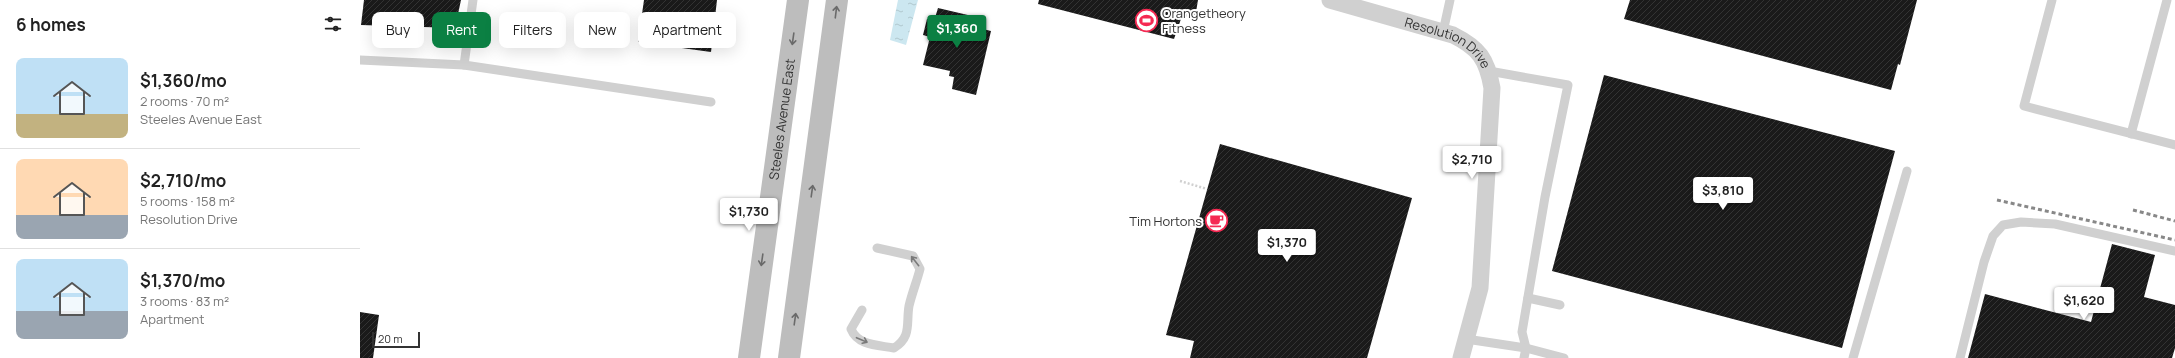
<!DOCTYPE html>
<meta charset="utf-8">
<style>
:root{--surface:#fff;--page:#f2f2f2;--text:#222;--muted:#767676;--line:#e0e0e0;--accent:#0b8043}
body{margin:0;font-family:Manrope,sans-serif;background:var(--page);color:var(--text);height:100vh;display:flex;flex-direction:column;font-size:15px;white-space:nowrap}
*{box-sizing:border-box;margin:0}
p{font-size:13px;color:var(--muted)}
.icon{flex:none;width:22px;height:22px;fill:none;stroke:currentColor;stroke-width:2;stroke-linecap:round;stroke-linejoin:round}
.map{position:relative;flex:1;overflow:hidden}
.details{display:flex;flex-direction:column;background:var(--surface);width:360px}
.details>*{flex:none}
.top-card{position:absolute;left:12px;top:12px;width:380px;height:36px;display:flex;gap:8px}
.scale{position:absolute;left:12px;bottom:10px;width:48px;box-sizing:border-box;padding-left:4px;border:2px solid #333;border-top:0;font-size:11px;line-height:14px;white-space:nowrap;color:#333;-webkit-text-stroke:3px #fff;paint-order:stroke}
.price{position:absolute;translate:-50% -34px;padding:0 9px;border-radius:4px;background:#fff;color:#222;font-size:13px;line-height:26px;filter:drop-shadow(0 1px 2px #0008)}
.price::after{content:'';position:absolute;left:50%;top:24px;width:12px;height:9px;margin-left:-6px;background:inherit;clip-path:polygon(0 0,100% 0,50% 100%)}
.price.active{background:var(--accent);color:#fff}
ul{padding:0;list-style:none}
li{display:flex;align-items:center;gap:12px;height:100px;padding:0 16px}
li+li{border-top:1px solid var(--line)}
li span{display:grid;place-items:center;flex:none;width:112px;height:80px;border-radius:8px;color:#555}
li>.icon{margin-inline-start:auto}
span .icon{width:48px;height:48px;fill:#fffc;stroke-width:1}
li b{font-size:17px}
h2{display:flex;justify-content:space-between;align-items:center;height:48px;padding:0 16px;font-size:17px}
.tag{padding:0 14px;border-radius:8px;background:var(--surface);box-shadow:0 4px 16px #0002;font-size:14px;line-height:36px}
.tag.active{background:var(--accent);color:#fff}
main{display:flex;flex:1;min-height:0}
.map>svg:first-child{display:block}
</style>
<main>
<section class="details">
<h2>6 homes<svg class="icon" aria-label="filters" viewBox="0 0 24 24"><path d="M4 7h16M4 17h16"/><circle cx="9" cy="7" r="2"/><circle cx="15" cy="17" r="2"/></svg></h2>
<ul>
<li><span style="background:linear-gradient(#bfe0f5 70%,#c2b280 0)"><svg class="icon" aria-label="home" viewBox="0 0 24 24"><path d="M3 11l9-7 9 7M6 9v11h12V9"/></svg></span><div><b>$1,360/mo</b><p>2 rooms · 70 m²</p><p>Steeles Avenue East</p></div></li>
<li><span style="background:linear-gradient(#ffd9b3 70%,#9aa5b1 0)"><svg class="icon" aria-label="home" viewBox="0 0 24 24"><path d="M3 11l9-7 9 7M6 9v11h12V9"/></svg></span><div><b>$2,710/mo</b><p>5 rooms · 158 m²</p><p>Resolution Drive</p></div></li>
<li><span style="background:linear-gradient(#bfe0f5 65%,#9aa5b1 0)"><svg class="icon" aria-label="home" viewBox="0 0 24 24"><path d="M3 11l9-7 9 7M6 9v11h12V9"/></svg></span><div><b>$1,370/mo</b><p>3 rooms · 83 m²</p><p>Apartment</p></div></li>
</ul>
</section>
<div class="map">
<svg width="1815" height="358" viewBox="0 0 1815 358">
<defs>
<pattern id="water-ripples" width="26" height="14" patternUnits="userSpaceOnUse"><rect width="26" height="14" fill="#cce7f0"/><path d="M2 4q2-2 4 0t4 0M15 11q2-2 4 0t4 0" fill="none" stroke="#b0c7ce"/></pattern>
<pattern id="building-hatch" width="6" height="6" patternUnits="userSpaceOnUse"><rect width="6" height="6" fill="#1a1a1a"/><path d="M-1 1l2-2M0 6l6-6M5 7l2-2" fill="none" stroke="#333"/></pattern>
</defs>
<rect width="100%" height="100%" fill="#fff"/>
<polygon fill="url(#water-ripples)" points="538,0 558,0 546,45 530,40"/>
<g fill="url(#building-hatch)">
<polygon points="4,0 101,0 95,28 1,25"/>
<polygon points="284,0 357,0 351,52 278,42"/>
<polygon points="679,0 838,0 835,18 822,16 814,39 678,4"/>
<polygon points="1270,0 1557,0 1540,65 1538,64 1531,90 1264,19"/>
<polygon points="578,8 612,16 610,26 631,31 616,95 592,89 594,77 589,76 590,71 563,65 570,37 563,35 567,19 574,21"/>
<polygon points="1244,75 1535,151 1482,348 1192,271"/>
<polygon points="860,144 1052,198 1007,358 830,358 834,341 806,335"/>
<polygon points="1752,244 1795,255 1784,297 1815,305 1815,348 1812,358 1608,358 1625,294 1731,322"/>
<polygon points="0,312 19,315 13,358 0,358"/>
</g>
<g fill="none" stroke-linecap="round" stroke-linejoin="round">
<polyline stroke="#d0d0d0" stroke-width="2.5" stroke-dasharray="2 2" stroke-linecap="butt" points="820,181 847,189"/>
<g stroke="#d0d0d0" stroke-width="9">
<polyline points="1692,0 1664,106 1815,145"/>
<polyline points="1083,32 1090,0"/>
<polyline points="0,60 104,65 351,102"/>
<polyline points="104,65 113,0"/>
<polyline points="1129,71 1208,85 1185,197 1162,332 1166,348 1164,358"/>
<polyline points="1771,134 1807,0"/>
<polyline points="1168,298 1200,305"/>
<path d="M 502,310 L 491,329 C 498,346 518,345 534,348 C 552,337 546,323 549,306 C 552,293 557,281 560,269 L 553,256 L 517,248"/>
<polyline points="1106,339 1166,348 1204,358"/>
<polyline points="1493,358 1547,171"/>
<polyline points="1600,358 1624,262 1633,236 1643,225 1661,222 1695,224 1815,251"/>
</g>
<path stroke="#d0d0d0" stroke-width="17" id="s1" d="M 970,0 L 1093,35 C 1119,48 1127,59 1132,88 L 1120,288 L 1101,358"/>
<g stroke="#bdbdbd" stroke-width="22">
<path id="s2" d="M 389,358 L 438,0"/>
<polyline points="429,358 477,0"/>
</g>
<g stroke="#888" stroke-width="3" stroke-dasharray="4 3" stroke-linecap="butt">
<polyline points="1637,200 1815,240"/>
<polyline points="1773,210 1815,221"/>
</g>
</g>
<defs><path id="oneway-shaft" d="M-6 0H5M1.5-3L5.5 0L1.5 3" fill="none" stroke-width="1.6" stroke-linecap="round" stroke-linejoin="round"/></defs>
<g stroke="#6a6a6a">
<use href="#oneway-shaft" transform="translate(476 12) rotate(-83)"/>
<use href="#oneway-shaft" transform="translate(433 39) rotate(98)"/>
<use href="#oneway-shaft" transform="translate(452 191) rotate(-82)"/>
<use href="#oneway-shaft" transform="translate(402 260) rotate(98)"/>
<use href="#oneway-shaft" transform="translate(435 319) rotate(-82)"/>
</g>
<g stroke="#7a7a7a">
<use href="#oneway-shaft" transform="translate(555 261) rotate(-128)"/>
<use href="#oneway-shaft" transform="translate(502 340) rotate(23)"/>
</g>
<defs>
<symbol id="stadium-ring" viewBox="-11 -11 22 22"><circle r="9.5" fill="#fff" stroke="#f52952" stroke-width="1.5"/><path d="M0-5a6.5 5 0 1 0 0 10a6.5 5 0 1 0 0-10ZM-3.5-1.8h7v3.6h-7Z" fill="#f52952"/></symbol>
<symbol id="cafe-ring" viewBox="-11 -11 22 22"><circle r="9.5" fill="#fff" stroke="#f52952" stroke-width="1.5"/><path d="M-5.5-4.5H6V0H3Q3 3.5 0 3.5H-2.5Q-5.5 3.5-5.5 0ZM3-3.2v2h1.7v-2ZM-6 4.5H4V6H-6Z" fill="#f52952"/></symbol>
</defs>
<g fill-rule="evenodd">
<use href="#stadium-ring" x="774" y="8" width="25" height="25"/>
<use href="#cafe-ring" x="844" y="208" width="25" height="25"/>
</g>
<g text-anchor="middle" stroke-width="4" stroke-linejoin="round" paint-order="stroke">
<g font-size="13" fill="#333" stroke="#fff" text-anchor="start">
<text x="802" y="18">Orangetheory<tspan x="802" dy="15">Fitness</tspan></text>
<text x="842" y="226" text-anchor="end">Tim Hortons</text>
</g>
<g font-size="13" fill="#333" stroke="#fff">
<text dy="5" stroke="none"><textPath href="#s1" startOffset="127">Resolution Drive</textPath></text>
<text dy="5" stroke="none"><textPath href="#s2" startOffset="241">Steeles Avenue East</textPath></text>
</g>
</g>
</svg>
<div class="scale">20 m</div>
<b class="price active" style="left:597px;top:49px">$1,360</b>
<b class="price" style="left:1112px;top:180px">$2,710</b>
<b class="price" style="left:1363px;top:211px">$3,810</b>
<b class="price" style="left:389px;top:232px">$1,730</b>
<b class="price" style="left:927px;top:263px">$1,370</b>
<b class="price" style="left:1724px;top:321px">$1,620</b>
<div class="top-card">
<a class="tag">Buy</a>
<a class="tag active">Rent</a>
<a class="tag">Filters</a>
<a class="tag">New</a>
<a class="tag">Apartment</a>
</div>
</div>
</main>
